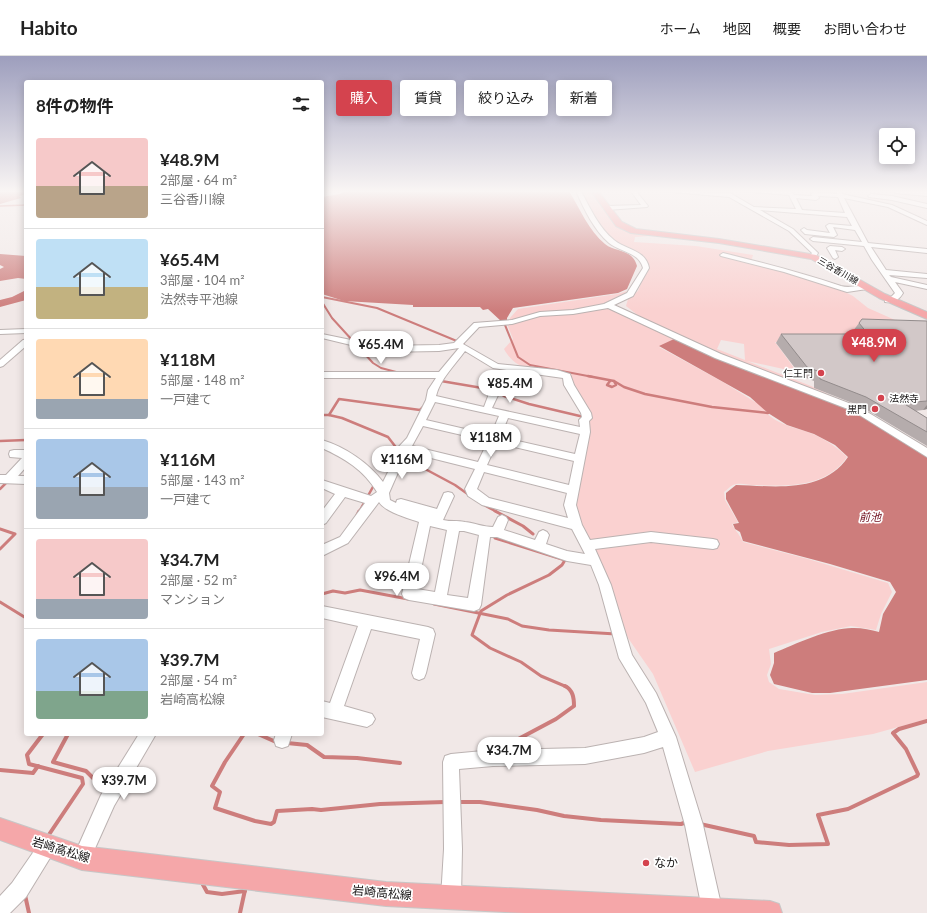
<!DOCTYPE html>
<html lang="ja">
<meta charset="utf-8">
<style>
:root{--surface:#fff;--page:#f6f6f6;--text:#222;--muted:#767676;--line:#e0e0e0;--accent:#d4434e}
body{margin:0;font-family:Lato,"Noto Sans JP",sans-serif;background:var(--page);color:var(--text);height:100vh;display:flex;flex-direction:column;font-size:15px;white-space:nowrap}
*{box-sizing:border-box;margin:0}
p{font-size:13px;color:var(--muted)}
.icon{flex:none;width:22px;height:22px;fill:none;stroke:currentColor;stroke-width:2;stroke-linecap:round;stroke-linejoin:round}
.map{position:relative;flex:1;overflow:hidden}
.panel{position:absolute;left:24px;top:24px;width:300px;height:656px;display:flex;flex-direction:column;background:var(--surface);border-radius:4px;box-shadow:0 2px 10px #0003}
.panel>*{flex:none}
.top-card{position:absolute;left:336px;top:24px;width:380px;height:36px;display:flex;gap:8px}
.buttons{position:absolute;left:879px;top:72px;display:grid;gap:8px}
.buttons a{display:grid;place-items:center;width:36px;height:36px;border-radius:4px;background:var(--surface);box-shadow:0 2px 10px #0003;font-size:20px}
.price{position:absolute;translate:-50% -34px;padding:0 9px;border-radius:14px;background:#fff;color:#222;font-size:13px;line-height:26px;filter:drop-shadow(0 1px 2px #0008)}
.price::after{content:'';position:absolute;left:50%;top:24px;width:12px;height:9px;margin-left:-6px;background:inherit;clip-path:polygon(0 0,100% 0,50% 100%)}
.price.active{background:var(--accent);color:#fff}
ul{padding:0;list-style:none}
li{display:flex;align-items:center;gap:12px;height:100px;padding:0 12px}
li+li{border-top:1px solid var(--line)}
li span{display:grid;place-items:center;flex:none;width:112px;height:80px;border-radius:4px;color:#555}
li>.icon{margin-inline-start:auto}
span .icon{width:48px;height:48px;fill:#fffc;stroke-width:1}
li b{font-size:17px}
h2{display:flex;justify-content:space-between;align-items:center;height:48px;padding:0 12px;font-size:17px}
.chip{padding:0 14px;border-radius:4px;background:var(--surface);box-shadow:0 2px 10px #0003;font-size:14px;line-height:36px}
.chip.active{background:var(--accent);color:#fff}
header{display:flex;align-items:center;gap:24px;box-sizing:border-box;height:56px;padding:0 20px;background:var(--surface);border-bottom:1px solid var(--line)}
header strong{font-size:19px}
nav{display:flex;gap:22px;margin-inline-start:auto;font-size:14px}
.map>svg:first-child{display:block}
</style>
<header>
<strong>Habito</strong>
<nav><a>ホーム</a><a>地図</a><a>概要</a><a>お問い合わせ</a></nav>
</header>
<div class="map">
<svg width="927" height="857" viewBox="0 0 927 857">
<rect width="100%" height="100%" fill="#f1e8e7"/>
<g fill="#fad1d0" fill-rule="evenodd">
<path d="M 579,135 L 591,135 L 612,163 L 630,176 L 650,180 L 635,181 L 634,186 L 696,190 L 753,199 L 751,206 L 817,222 L 853,240 L 868,252 L 913,272 L 856,272 L 852,276 L 861,286 L 775,286 L 797,316 L 747,305 L 811,330 L 857,352 L 919,396 L 811,344 L 765,355 C 776,369 798,372 813,378 C 826,384 837,391 847,401 C 826,432 788,430 755,429 C 749,429 739,426 733,429 C 730,430 727,434 724,436 L 725,444 L 738,466 L 732,468 C 735,475 739,477 743,486 L 808,503 L 888,527 L 892,536 L 881,558 L 876,574 L 851,570 L 822,576 L 769,593 L 771,608 L 767,619 L 769,626 L 779,633 L 815,639 L 842,638 L 927,626 L 927,663 L 873,678 L 768,695 L 695,716 L 653,618 L 628,582 L 591,486 L 572,451 L 588,360 L 560,319 C 537,315 516,315 504,293 L 513,283 L 507,268 L 525,265 L 540,259 L 574,258 L 615,250 L 676,279 L 639,260 L 626,250 L 628,243 L 638,235 L 647,213 L 633,196 L 633,192 L 632,196 C 603,182 595,161 579,135 ZM 672,284 L 768,342 L 755,346 L 723,326 L 659,291 ZM 721,284 L 744,288 L 745,304 L 717,293 Z"/>
<polygon points="627,235 623,239 591,253 529,259 521,264 510,265 510,262 518,253 617,238"/>
</g>
<g fill="#cd7d7c">
<polygon points="0,135 26,135 26,138 19,140 21,142 0,148"/>
<path d="M 345,135 L 569,135 C 580,153 589,175 605,188 C 616,197 632,192 637,210 L 627,233 L 618,237 L 513,252 L 507,262 L 507,266 L 502,266 L 488,253 L 483,254 L 480,251 L 413,251 L 413,249 L 344,245 L 322,238 L 322,141 L 340,138 Z"/>
<polygon points="0,198 26,200 26,223 18,222 0,225 0,213 4,211 0,209"/>
<polygon points="26,234 26,244 0,251 0,244 12,241"/>
<path d="M 674,283 L 831,344 L 845,353 L 860,356 L 927,399 L 927,624 L 830,637 L 812,637 L 774,628 L 770,619 L 774,607 L 774,597 C 795,588 832,571 854,572 C 863,572 871,574 879,576 L 883,558 L 896,536 L 890,526 L 830,508 L 743,485 L 740,476 L 735,473 L 733,468 L 739,467 L 726,443 L 726,437 L 736,429 C 774,430 823,438 848,401 L 835,389 L 814,378 L 787,369 L 768,357 L 750,341 L 659,290 Z"/>
</g>
<g fill="none" stroke-linecap="round" stroke-linejoin="round">
<polyline stroke="#cd7d7c" stroke-width="1.5" points="0,150 26,149"/>
<g stroke="#cd7d7c" stroke-width="2">
<polyline points="322,241 377,252 464,288 462,291"/>
<polyline points="322,246 332,262 373,307 381,312 400,317"/>
<polyline points="505,269 518,301 530,309 593,321"/>
<polyline points="22,286 26,282"/>
</g>
<g stroke="#cd7d7c" stroke-width="2.5">
<polyline points="588,320 614,325 624,331 645,338 712,351 768,357"/>
<polyline points="441,325 494,334 504,340 529,348 584,361"/>
<polyline points="610,325 607,329 612,331 616,329 614,325"/>
<polyline points="322,359 329,359 339,343 420,354 423,351"/>
<polyline points="329,359 342,362 388,381 398,394"/>
<polyline points="0,385 26,384"/>
<polyline points="399,399 455,429 469,439"/>
<polyline points="0,433 7,426"/>
<polyline points="482,448 497,456"/>
<polyline points="359,456 374,429"/>
</g>
<g stroke="#cd7d7c" stroke-width="3">
<polyline points="495,455 523,470 533,478"/>
<polyline points="357,459 359,455"/>
<polyline points="0,473 15,478 0,493"/>
<polyline points="495,482 565,504 562,509 549,519 507,539 481,555 472,579 490,592 521,606 541,620 567,631"/>
<polyline points="322,538 333,535 345,537 360,534 408,543"/>
<polyline points="0,546 26,562"/>
<polyline points="434,548 508,563 522,570 549,574 616,578"/>
</g>
<g stroke="#cd7d7c" stroke-width="4">
<polyline points="43,678 27,699 29,708 82,722 83,728 48,780"/>
<polyline points="68,678 53,706 86,715 106,735"/>
<polyline points="244,678 225,706 212,730 220,736 215,752 255,765 271,768 274,766 277,755 312,753 321,754 380,748 445,746"/>
<polyline points="258,678 276,686"/>
<polyline points="287,687 307,689 324,701 357,702 400,707"/>
<path d="M 496,695 L 556,663 L 574,650 C 574,642 573,634 565,630"/>
<polyline points="0,714 33,717 38,710"/>
<polyline points="458,746 480,746 537,754 564,760 601,764 681,768 687,766"/>
<polyline points="700,768 754,780 756,786 789,789 828,788 818,759 848,753 917,720 918,718 906,693 893,677 899,673 927,665"/>
<polyline points="201,825 207,836 222,838 245,835"/>
<polyline points="25,839 29,857"/>
<polyline points="240,857 245,834"/>
</g>
<defs>
<g id="minor">
<path d="M 576,135 L 581,135 C 590,152 599,172 614,184 C 626,194 646,194 649,212 L 633,240 L 614,249 L 721,298 L 859,351 L 927,392 L 927,401 L 853,355 L 715,302 L 608,252 L 573,258 L 540,260 L 512,268 L 479,271 L 463,288 L 498,308 L 557,314 L 570,318 L 574,329 L 591,357 L 592,362 L 589,365 L 590,376 L 576,449 L 582,469 L 590,484 L 651,476 L 713,483 L 717,484 L 719,488 L 717,492 L 713,493 L 651,486 L 595,493 L 611,529 L 632,599 L 656,637 L 676,681 L 703,769 L 722,853 L 720,857 L 704,857 L 702,853 L 685,769 L 663,691 L 644,697 L 585,708 L 493,710 L 459,713 L 462,793 L 461,842 L 458,849 L 451,852 L 444,849 L 441,842 L 444,793 L 443,706 L 445,700 L 451,698 L 493,694 L 585,692 L 644,681 L 658,676 L 646,647 L 619,602 L 599,529 L 591,509 L 567,505 L 497,481 L 490,481 L 481,549 L 479,553 L 474,555 L 409,544 L 404,542 L 402,538 L 419,466 C 408,462 385,456 379,446 L 348,487 L 322,500 L 322,489 L 340,481 L 365,447 L 345,441 L 326,467 L 322,469 L 322,455 L 335,438 L 322,432 L 322,424 L 371,440 L 377,436 C 364,414 344,402 322,392 L 322,384 C 345,391 369,407 383,426 L 390,412 L 392,398 L 407,382 L 426,344 L 428,334 L 436,322 L 322,322 L 322,316 L 439,316 L 459,292 L 439,295 L 380,296 L 322,282 L 322,278 L 380,290 L 439,289 L 454,287 L 474,267 L 512,264 L 540,256 L 573,254 L 604,248 L 627,237 L 643,212 C 639,196 620,196 609,187 C 594,174 584,153 576,135 ZM 465,295 L 493,312 L 563,322 L 564,329 L 581,357 L 582,361 L 579,364 L 580,371 L 492,352 L 500,335 L 495,332 L 490,335 L 484,351 L 436,340 C 440,323 455,309 465,295 ZM 435,346 L 499,360 L 491,379 L 426,364 ZM 508,362 L 580,378 L 575,398 L 500,381 ZM 423,370 L 488,385 L 478,406 L 412,390 ZM 497,387 L 574,405 L 569,429 L 487,409 ZM 407,396 L 475,413 L 465,433 L 468,440 L 482,449 L 572,473 L 585,498 L 567,495 L 546,488 L 549,479 L 547,476 L 543,474 L 539,476 L 535,484 L 504,474 L 508,464 L 506,461 L 502,459 L 498,461 L 493,471 C 483,471 475,467 465,466 C 457,464 451,466 443,464 L 454,440 L 452,437 L 448,436 L 444,437 L 437,453 L 401,443 L 397,444 L 396,447 L 390,444 L 389,437 L 400,412 L 402,400 ZM 484,416 L 567,437 L 564,449 L 568,462 L 489,442 L 477,433 ZM 430,470 L 447,474 L 435,536 L 417,533 ZM 459,475 L 464,475 L 479,479 L 468,542 L 447,539 Z"/>
<polygon points="631,135 636,135 648,150 647,151 607,154 604,152 607,150 641,149"/>
<path d="M 661,135 L 730,137 L 754,151 L 796,153 L 789,139 L 741,135 L 791,135 L 794,139 L 812,140 L 811,138 L 814,136 L 837,138 L 836,135 L 841,135 L 842,138 L 892,149 L 927,165 L 927,169 L 888,151 L 844,142 L 868,187 L 927,193 L 927,197 L 871,191 L 886,214 L 927,218 L 927,222 L 889,219 L 891,221 L 927,229 L 927,233 L 895,226 L 903,237 C 899,244 894,247 885,246 L 885,242 L 890,242 L 895,237 L 872,204 L 864,190 L 813,185 L 810,183 L 813,181 L 862,186 L 855,174 L 833,171 L 837,179 L 834,181 L 805,178 L 801,174 L 804,172 L 807,174 L 830,177 L 826,170 L 829,168 L 852,170 L 847,161 L 760,154 L 793,173 L 818,197 L 815,202 L 813,203 L 810,201 L 812,197 L 789,175 L 729,141 ZM 818,140 L 838,141 L 845,157 L 802,154 L 796,142 L 816,144 L 819,142 Z"/>
<polygon points="893,135 927,136 927,140 895,137"/>
<polygon points="871,138 892,140 927,148 927,152 892,144 869,141 868,140"/>
<polygon points="830,190 842,191 845,193 842,195 835,194 838,201 835,203 833,202 827,192"/>
<path d="M 723,197 C 764,207 802,217 841,230 C 851,233 866,227 871,231 L 867,233 L 847,236 L 784,216 L 721,200 L 720,199 Z"/>
<polygon points="26,273 26,277 0,278 0,274"/>
<polygon points="23,284 26,284 26,290 3,310 0,311 0,304"/>
<polygon points="14,394 26,394 26,411 18,420 26,420 26,428 0,427 0,419 6,419 22,402 10,401 9,398 10,395"/>
<polygon points="322,550 428,571 433,573 435,578 426,617 424,622 419,624 414,622 412,617 420,583 371,573 344,650 372,658 375,663 372,668 367,671 322,661 322,645 330,647 358,570 322,562"/>
<polygon points="139,678 156,678 114,750 88,808 82,811 76,808 73,802 101,739"/>
<polygon points="276,678 292,678 288,690 282,692 276,690 274,684"/>
<polygon points="47,782 53,785 56,791 53,797 26,841 10,857 0,857 0,840 12,827 41,785"/>
</g>
<g id="major">
<polygon points="591,135 598,135 622,166 636,173 719,183 816,199 885,238 927,256 927,263 879,242 811,203 719,187 631,177 616,170"/>
<polygon points="0,762 82,790 386,826 770,845 779,848 782,857 525,857 386,850 82,814 0,784"/>
</g>
</defs>
<use href="#minor" stroke="#bbb2b1" stroke-width="2"/>
<use href="#major" stroke="#c7c7c7" stroke-width="2"/>
<use href="#minor" fill="#fff" fill-rule="evenodd"/>
<use href="#major" fill="#f5a7a9" fill-rule="evenodd"/>
</g>
<polygon fill="#b5acac" points="927,265 927,353 923,354 915,355 927,362 927,390 860,350 814,332 814,325 801,320 776,287 781,278 855,278 853,275 859,267"/>
<polygon fill="#938c8c" points="927,349 927,353 923,354"/>
<polygon fill="#d2c8c8" stroke="#938c8c" points="862,263 927,265 927,345 903,347 927,362 927,376 866,341 820,323 820,316 807,311 781,278 868,278 859,267"/>
<linearGradient id="sky" x2="0" y2="1"><stop stop-color="#9d9ebd"/><stop offset="0.53" stop-color="#f9f5f4"/><stop offset="1" stop-color="#f9f5f4" stop-opacity="0"/></linearGradient>
<rect width="927" height="255" fill="url(#sky)"/>
<g fill="#d4434e" stroke="#fff" stroke-width="1.5">
<circle cx="821" cy="317" r="4"/>
<circle cx="881" cy="342" r="4"/>
<circle cx="875" cy="353" r="4"/>
<circle cx="646" cy="807" r="4"/>
</g>
<g text-anchor="middle" stroke-width="3.5" stroke-linejoin="round" paint-order="stroke">
<g font-size="9" fill="#171414" stroke="#fff">
<text transform="translate(838 215) rotate(30)" y="3">三谷香川線</text>
</g>
<g font-size="10" fill="#171414" stroke="#fff" text-anchor="end">
<text x="813" y="321">仁王門</text>
<text x="889" y="346" text-anchor="start">法然寺</text>
<text x="867" y="357">黒門</text>
</g>
<g font-size="11" font-style="italic" fill="#6e0c1b" stroke="#fff">
<text x="870" y="465">前池</text>
</g>
<g font-size="12" fill="#171414" stroke="#fff">
<text transform="translate(61 794) rotate(17)" y="4">岩崎高松線</text>
<text transform="translate(382 837) rotate(5)" y="4">岩崎高松線</text>
</g>
<g font-size="12" fill="#171414" stroke="#fff" text-anchor="start">
<text x="654" y="811">なか</text>
</g>
</g>
</svg>
<div class="buttons">
<a><svg class="icon" aria-label="locate" viewBox="0 0 24 24"><circle cx="12" cy="12" r="6"/><path d="M12 2v4M12 18v4M2 12h4M18 12h4"/></svg></a>
</div>
<b class="price active" style="left:874px;top:307px">¥48.9M</b>
<b class="price" style="left:381px;top:309px">¥65.4M</b>
<b class="price" style="left:510px;top:348px">¥85.4M</b>
<b class="price" style="left:491px;top:402px">¥118M</b>
<b class="price" style="left:402px;top:424px">¥116M</b>
<b class="price" style="left:397px;top:541px">¥96.4M</b>
<b class="price" style="left:509px;top:715px">¥34.7M</b>
<b class="price" style="left:124px;top:745px">¥39.7M</b>
<div class="top-card">
<a class="chip active">購入</a>
<a class="chip">賃貸</a>
<a class="chip">絞り込み</a>
<a class="chip">新着</a>
</div>
<section class="panel">
<h2>8件の物件<svg class="icon" aria-label="filters" viewBox="0 0 24 24"><path d="M4 7h16M4 17h16"/><circle cx="9" cy="7" r="2"/><circle cx="15" cy="17" r="2"/></svg></h2>
<ul>
<li><span style="background:linear-gradient(#f6c9c9 60%,#b9a48a 0)"><svg class="icon" aria-label="home" viewBox="0 0 24 24"><path d="M3 11l9-7 9 7M6 9v11h12V9"/></svg></span><div><b>¥48.9M</b><p>2部屋 · 64 m²</p><p>三谷香川線</p></div></li>
<li><span style="background:linear-gradient(#bfe0f5 60%,#c2b280 0)"><svg class="icon" aria-label="home" viewBox="0 0 24 24"><path d="M3 11l9-7 9 7M6 9v11h12V9"/></svg></span><div><b>¥65.4M</b><p>3部屋 · 104 m²</p><p>法然寺平池線</p></div></li>
<li><span style="background:linear-gradient(#ffd9b3 75%,#9aa5b1 0)"><svg class="icon" aria-label="home" viewBox="0 0 24 24"><path d="M3 11l9-7 9 7M6 9v11h12V9"/></svg></span><div><b>¥118M</b><p>5部屋 · 148 m²</p><p>一戸建て</p></div></li>
<li><span style="background:linear-gradient(#a9c7e8 60%,#9aa5b1 0)"><svg class="icon" aria-label="home" viewBox="0 0 24 24"><path d="M3 11l9-7 9 7M6 9v11h12V9"/></svg></span><div><b>¥116M</b><p>5部屋 · 143 m²</p><p>一戸建て</p></div></li>
<li><span style="background:linear-gradient(#f6c9c9 75%,#9aa5b1 0)"><svg class="icon" aria-label="home" viewBox="0 0 24 24"><path d="M3 11l9-7 9 7M6 9v11h12V9"/></svg></span><div><b>¥34.7M</b><p>2部屋 · 52 m²</p><p>マンション</p></div></li>
<li><span style="background:linear-gradient(#a9c7e8 65%,#7fa58c 0)"><svg class="icon" aria-label="home" viewBox="0 0 24 24"><path d="M3 11l9-7 9 7M6 9v11h12V9"/></svg></span><div><b>¥39.7M</b><p>2部屋 · 54 m²</p><p>岩崎高松線</p></div></li>
</ul>
</section>
</div>
